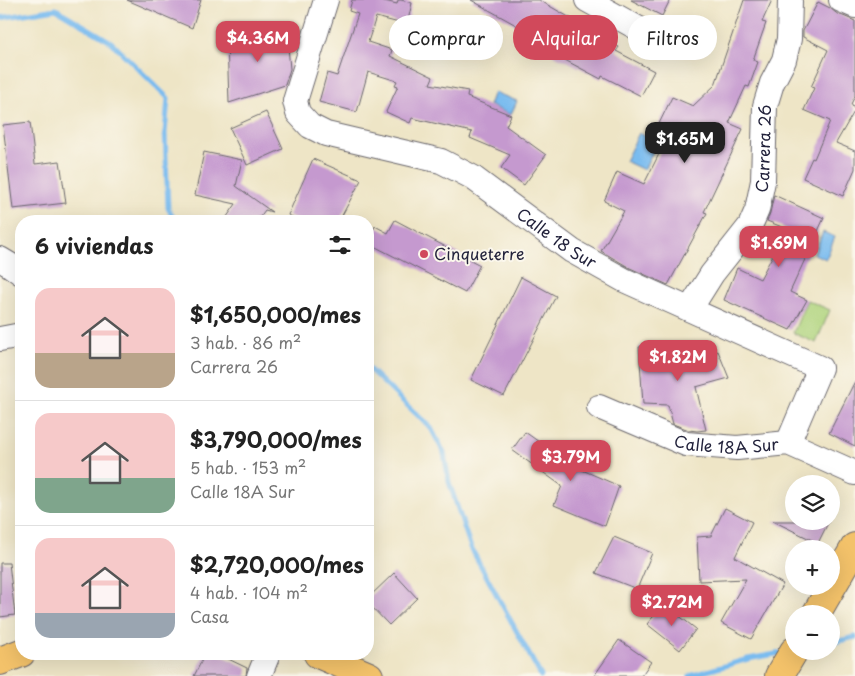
<!DOCTYPE html>
<html lang="es">
<meta charset="utf-8">
<style>
:root{--surface:#fff;--page:#f2f2f2;--text:#222;--muted:#767676;--line:#e0e0e0;--accent:#d1495b}
body{margin:0;font-family:"Playpen Sans",sans-serif;background:var(--page);color:var(--text);height:100vh;display:flex;flex-direction:column;font-size:19px;white-space:nowrap}
*{box-sizing:border-box;margin:0}
p{font-size:16px;color:var(--muted)}
.icon{flex:none;width:28px;height:28px;fill:none;stroke:currentColor;stroke-width:2;stroke-linecap:round;stroke-linejoin:round}
.map{position:relative;flex:1;overflow:hidden}
.side{position:absolute;left:15px;top:215px;width:359px;height:445px;display:flex;flex-direction:column;background:var(--surface);border-radius:20px;box-shadow:0 5px 20px #0002}
.side>*{flex:none}
.hud{position:absolute;left:389px;top:15px;width:391px;height:45px;display:flex;gap:10px}
.controls{position:absolute;left:785px;top:475px;display:grid;gap:10px}
.controls a{display:grid;place-items:center;width:55px;height:55px;border-radius:50%;background:var(--surface);box-shadow:0 5px 20px #0002;font-size:25px}
.price{position:absolute;translate:-50% -42px;padding:0 11px;border-radius:10px;background:var(--accent);color:#fff;font-size:16px;line-height:32px;filter:drop-shadow(0 1px 2px #0008)}
.price::after{content:'';position:absolute;left:50%;top:30px;width:15px;height:11px;margin-left:-8px;background:inherit;clip-path:polygon(0 0,100% 0,50% 100%)}
.price.selected{background:#222;color:#fff}
ul{padding:0;list-style:none}
li{display:flex;align-items:center;gap:15px;height:125px;padding:0 20px}
li+li{border-top:1px solid var(--line)}
li span{display:grid;place-items:center;flex:none;width:140px;height:100px;border-radius:15px;color:#555}
li>.icon{margin-inline-start:auto}
span .icon{width:60px;height:60px;fill:#fffc;stroke-width:1}
li b{font-size:21px}
h2{display:flex;justify-content:space-between;align-items:center;height:60px;padding:0 20px;font-size:21px}
.tag{padding:0 18px;border-radius:22px;background:var(--surface);box-shadow:0 5px 20px #0002;font-size:18px;line-height:45px}
.tag.selected{background:var(--accent);color:#fff}
.map>svg:first-child{display:block}
</style>
<div class="map">
<svg width="855" height="676" viewBox="0 0 855 676">
<rect width="100%" height="100%" fill="#fbf7ec"/>
<filter id="ink" filterUnits="userSpaceOnUse"><feTurbulence type="fractalNoise" baseFrequency=".02" numOctaves="2"/><feDisplacementMap in="SourceGraphic" scale="10" xChannelSelector="R" yChannelSelector="G"/><feConvolveMatrix kernelMatrix="1 2 1 2 8 2 1 2 1" color-interpolation-filters="sRGB"/></filter>
<filter id="wash" filterUnits="userSpaceOnUse"><feTurbulence type="fractalNoise" baseFrequency=".0096" numOctaves="4" result="noise"/><feDisplacementMap in="SourceGraphic" scale="20" xChannelSelector="R" yChannelSelector="G"/><feGaussianBlur stdDeviation="1.12" result="paint"/><feColorMatrix in="noise" values="0 0 0 0 0 0 0 0 0 0 0 0 0 0 0 0 0 1.4 0 .05"/><feComposite in="paint" operator="in"/></filter>
<g filter="url(#wash)">
<rect width="100%" height="100%" fill="#eee5c6"/>
<polygon fill="#b0d47e" stroke="#697b5c" points="807,300 830,310 816,343 793,333"/>
<g fill="#7abcef" stroke="#4e6f95">
<polygon points="494,92 517,101 511,115 489,105"/>
<polygon points="639,133 658,142 644,170 625,161"/>
<polygon points="823,232 835,237 826,259 814,254"/>
</g>
<g fill="none" stroke-linecap="round" stroke-linejoin="round">
<g stroke="#7abcef" stroke-width="5">
<polyline points="0,18 56,9 111,42 168,98 165,133 168,208 175,221"/>
<polyline points="368,368 431,428 444,453 449,482 471,548 541,676"/>
<polyline points="831,643 855,637"/>
<polyline points="690,676 748,659 781,653"/>
</g>
</g>
<g id="blocks">
<g fill="#c599cf">
<polygon points="127,0 201,0 192,28"/>
<polygon points="352,0 380,0 397,4 398,0 401,0 412,3 407,25 376,17 368,42 392,50 390,56 433,77 430,84 468,91 467,97 511,115 506,126 546,155 524,185 501,168 510,155 470,138 472,132 412,118 410,123 386,112 398,86 395,85 397,81 368,72 357,112 319,102 327,73 337,76 358,14 349,11"/>
<polygon points="471,0 539,0 581,24 580,26 619,47 616,51 654,71 641,96 602,76 601,79 563,59 563,60 530,41 534,35"/>
<polygon points="631,0 670,0 662,16"/>
<polygon points="744,0 772,0 762,22 766,23 753,60 758,62 749,87 746,86 729,123 743,129 704,212 707,213 668,285 630,268 601,251 624,211 604,201 617,172 644,184 666,140 654,134 672,97 693,106 715,85"/>
<polygon points="818,2 830,8 836,13 855,21 855,96 851,104 855,110 836,143 855,151 855,169 843,196 803,178 812,158 814,159 830,121 804,110 814,88 811,87 828,50 803,37 803,31"/>
<polygon points="286,24 290,69 285,85 229,103 227,40"/>
<polygon points="266,112 283,149 247,165 230,128"/>
<polygon points="30,122 35,164 60,161 66,203 13,209 3,125"/>
<polygon points="204,152 242,160 236,186 272,212 265,210 257,221 224,221 236,204 195,195"/>
<polygon points="313,159 361,180 339,221 301,221 288,215"/>
<polygon points="774,195 824,218 790,292 807,300 790,330 724,300 737,268 760,279 787,229 767,221 770,213"/>
<polygon points="395,220 480,265 465,293 368,243 368,241 375,226 388,233"/>
<polygon points="521,277 556,296 504,396 471,380"/>
<polygon points="679,343 683,370 718,351 729,378 696,387 706,430 697,431 689,430 673,424 668,405 643,404 639,347"/>
<polygon points="855,381 855,446 829,433"/>
<polygon points="525,432 573,466 619,486 605,526 554,505 562,486 512,450"/>
<polygon points="725,508 752,522 735,557 783,584 751,639 721,623 746,579 699,581 697,537 711,536"/>
<polygon points="773,521 829,521 818,543"/>
<polygon points="614,537 652,553 637,589 596,573"/>
<polygon points="0,563 9,563 15,615 0,617"/>
<polygon points="394,573 417,598 389,625 368,603 368,598"/>
<polygon points="664,604 696,629 680,650 647,624"/>
<polygon points="619,640 651,662 641,676 594,676"/>
<polygon points="205,654 218,654 247,668 246,676 194,676"/>
</g>
</g>
</g>
<g filter="url(#ink)">
<use href="#blocks" fill-opacity="0" stroke="#69666c" stroke-width="1"/>
<g fill="none" stroke-linecap="round" stroke-linejoin="round">
<defs>
<g id="minor">
<path id="s1" d="M 326,0 L 295,101 L 298,113 L 310,126 L 326,134 L 441,161 L 472,177 L 572,251 L 624,280 L 820,368 L 788,443"/>
<polyline points="587,0 661,41"/>
<polyline points="841,0 855,6"/>
<polyline points="0,259 10,265 21,273"/>
<path id="s2" d="M 690,309 L 712,274 L 750,226 L 757,210 L 763,181 L 765,106 L 772,83 L 784,60 L 789,39 L 790,0"/>
<polyline points="0,339 21,335"/>
<path id="s3" d="M 599,407 L 686,444 L 737,448 L 788,443 L 855,473"/>
<polyline points="259,676 268,654"/>
</g>
<g id="major">
<polyline points="816,614 855,547"/>
<polyline points="318,654 369,676"/>
<polyline points="0,661 21,653"/>
<polyline points="779,676 794,651"/>
</g>
</defs>
<use href="#minor" stroke="#69666c" stroke-width="26"/>
<use href="#major" stroke="#69666c" stroke-width="30"/>
<use href="#minor" stroke="#fff" stroke-width="24"/>
<use href="#major" stroke="#f3c26a" stroke-width="28"/>
</g>
</g>
<circle fill="#d1495b" stroke="#fbf7ec" stroke-width="2" cx="424" cy="254" r="5"/>
<g text-anchor="middle" stroke-width="4" stroke-linejoin="round" paint-order="stroke">
<g font-size="16" fill="#22223b" stroke="#fbf7ec">
<text dy="6" stroke="none"><textPath href="#s2" startOffset="182">Carrera 26</textPath></text>
<text dy="6" stroke="none"><textPath href="#s1" startOffset="411">Calle 18 Sur</textPath></text>
<text dy="6" stroke="none"><textPath href="#s3" startOffset="135">Calle 18A Sur</textPath></text>
</g>
<g font-size="16" fill="#22223b" stroke="#fbf7ec" text-anchor="start">
<text x="434" y="260">Cinqueterre</text>
</g>
</g>
</svg>
<div class="controls">
<a><svg class="icon" aria-label="layers" viewBox="0 0 24 24"><path d="M12 4l9 5-9 5-9-5zM3 14l9 5 9-5"/></svg></a>
<a>+</a>
<a>−</a>
</div>
<b class="price" style="left:258px;top:63px">$4.36M</b>
<b class="price selected" style="left:685px;top:164px">$1.65M</b>
<b class="price" style="left:779px;top:268px">$1.69M</b>
<b class="price" style="left:678px;top:382px">$1.82M</b>
<b class="price" style="left:571px;top:482px">$3.79M</b>
<b class="price" style="left:672px;top:627px">$2.72M</b>
<div class="hud">
<a class="tag">Comprar</a>
<a class="tag selected">Alquilar</a>
<a class="tag">Filtros</a>
</div>
<section class="side">
<h2>6 viviendas<svg class="icon" aria-label="filters" viewBox="0 0 24 24"><path d="M4 7h16M4 17h16"/><circle cx="9" cy="7" r="2"/><circle cx="15" cy="17" r="2"/></svg></h2>
<ul>
<li><span style="background:linear-gradient(#f6c9c9 65%,#b9a48a 0)"><svg class="icon" aria-label="home" viewBox="0 0 24 24"><path d="M3 11l9-7 9 7M6 9v11h12V9"/></svg></span><div><b>$1,650,000/mes</b><p>3 hab. · 86 m²</p><p>Carrera 26</p></div></li>
<li><span style="background:linear-gradient(#f6c9c9 65%,#7fa58c 0)"><svg class="icon" aria-label="home" viewBox="0 0 24 24"><path d="M3 11l9-7 9 7M6 9v11h12V9"/></svg></span><div><b>$3,790,000/mes</b><p>5 hab. · 153 m²</p><p>Calle 18A Sur</p></div></li>
<li><span style="background:linear-gradient(#f6c9c9 75%,#9aa5b1 0)"><svg class="icon" aria-label="home" viewBox="0 0 24 24"><path d="M3 11l9-7 9 7M6 9v11h12V9"/></svg></span><div><b>$2,720,000/mes</b><p>4 hab. · 104 m²</p><p>Casa</p></div></li>
</ul>
</section>
</div>
